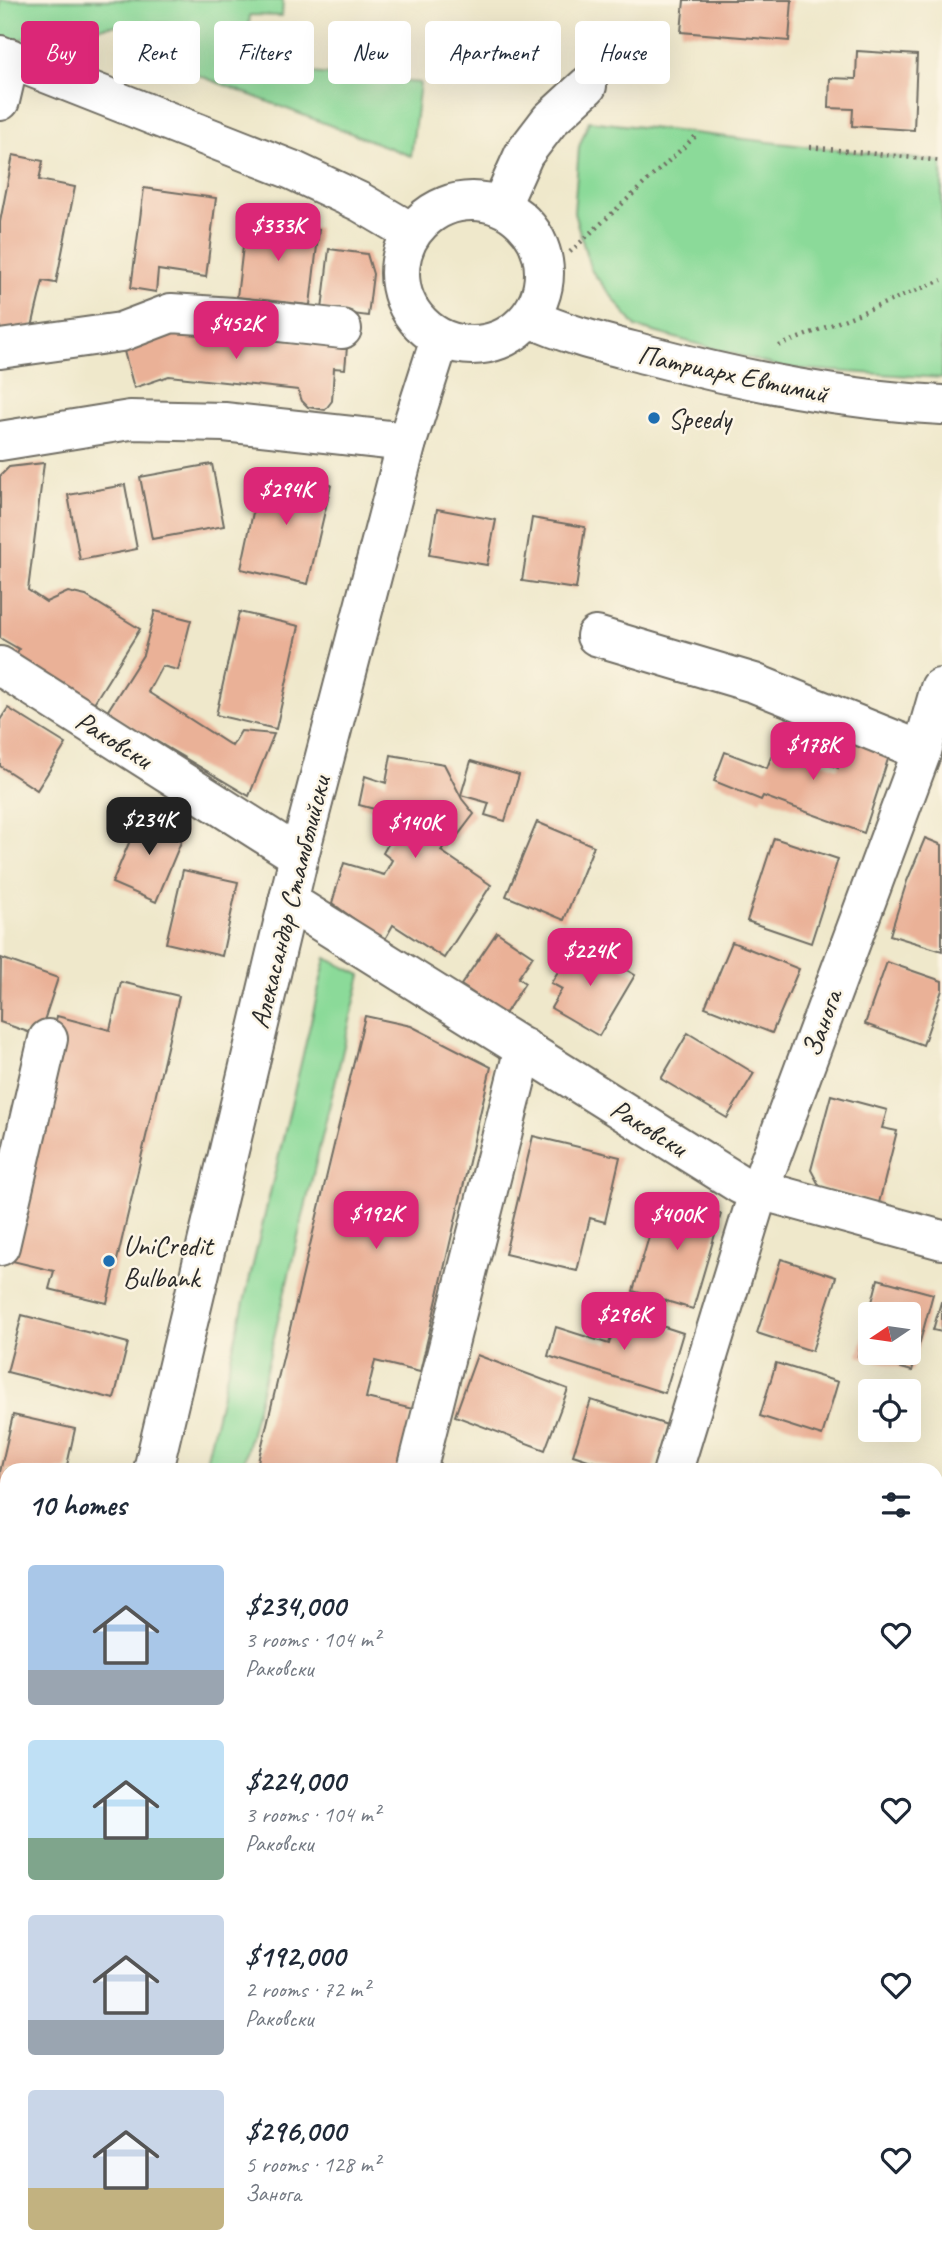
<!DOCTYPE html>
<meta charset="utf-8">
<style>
:root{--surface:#fff;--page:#f6f6f7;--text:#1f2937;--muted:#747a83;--accent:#db2777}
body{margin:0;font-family:Caveat,sans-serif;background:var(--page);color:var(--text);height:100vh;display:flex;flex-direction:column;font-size:26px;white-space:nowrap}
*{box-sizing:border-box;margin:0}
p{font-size:23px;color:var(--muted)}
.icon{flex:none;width:38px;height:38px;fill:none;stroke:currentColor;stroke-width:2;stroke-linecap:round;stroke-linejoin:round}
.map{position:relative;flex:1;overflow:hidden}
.side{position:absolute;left:0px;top:1463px;width:943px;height:798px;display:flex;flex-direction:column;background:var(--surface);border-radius:21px 21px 0 0;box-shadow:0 7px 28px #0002}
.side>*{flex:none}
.hud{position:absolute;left:21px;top:21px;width:901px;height:63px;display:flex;gap:14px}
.needle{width:46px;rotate:257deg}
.fabs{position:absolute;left:858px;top:1302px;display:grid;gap:14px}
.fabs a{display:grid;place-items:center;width:63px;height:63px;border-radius:7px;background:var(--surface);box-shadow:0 7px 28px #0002;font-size:35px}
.price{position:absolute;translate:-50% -60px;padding:0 16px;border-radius:14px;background:var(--accent);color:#fff;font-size:23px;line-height:46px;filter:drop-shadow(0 2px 4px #0008)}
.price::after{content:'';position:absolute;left:50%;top:42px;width:21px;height:16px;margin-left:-10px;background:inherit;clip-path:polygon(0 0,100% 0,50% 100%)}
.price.active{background:#222;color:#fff}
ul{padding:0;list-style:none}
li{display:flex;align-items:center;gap:21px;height:175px;padding:0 28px}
li span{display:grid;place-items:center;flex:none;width:196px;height:140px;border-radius:7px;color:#555}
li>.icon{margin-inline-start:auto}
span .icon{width:84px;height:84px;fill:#fffc;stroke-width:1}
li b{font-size:30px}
h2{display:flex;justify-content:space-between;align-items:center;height:84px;padding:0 28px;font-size:30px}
.chip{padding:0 24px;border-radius:7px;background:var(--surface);box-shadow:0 7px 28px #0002;font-size:24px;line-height:63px}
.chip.active{background:var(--accent);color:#fff}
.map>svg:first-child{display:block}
</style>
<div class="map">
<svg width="942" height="2261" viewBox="0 0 942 2261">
<rect width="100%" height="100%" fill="#fcf5e5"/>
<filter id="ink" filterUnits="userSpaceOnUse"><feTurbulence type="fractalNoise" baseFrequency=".0143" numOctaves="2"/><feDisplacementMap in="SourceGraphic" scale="14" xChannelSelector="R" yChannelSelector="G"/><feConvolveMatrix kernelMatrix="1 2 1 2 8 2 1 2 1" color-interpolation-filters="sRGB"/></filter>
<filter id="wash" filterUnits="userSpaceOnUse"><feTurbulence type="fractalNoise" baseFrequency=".00686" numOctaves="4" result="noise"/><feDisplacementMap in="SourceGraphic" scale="28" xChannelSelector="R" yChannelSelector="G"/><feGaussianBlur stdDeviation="1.57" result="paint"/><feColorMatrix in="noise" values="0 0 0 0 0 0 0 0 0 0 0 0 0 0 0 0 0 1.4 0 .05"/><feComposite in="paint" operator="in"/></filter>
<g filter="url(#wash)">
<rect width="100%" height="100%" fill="#efe8cb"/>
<g fill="#8bda99" stroke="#5b8262" stroke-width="2">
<polygon points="0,0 283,0 282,16 250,15 245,67 420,83 411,156 150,57 189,25 139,22 14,40 0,38"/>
<polygon points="589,121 942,162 942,378 784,368 636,327 591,270 574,213 579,147"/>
<polygon points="326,958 361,975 242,1470 204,1470"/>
<polygon points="212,2254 327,2254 330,2261 214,2261"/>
</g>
<g id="blocks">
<g fill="#eab197">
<polygon points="684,0 792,0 789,41 681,32"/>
<polygon points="857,51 917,55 914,130 852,126 853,109 829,108 830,78 856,79"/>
<polygon points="13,155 43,161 39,180 75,187 56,283 43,281 32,327 0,332 0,222"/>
<polygon points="144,188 216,198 206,277 158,270 156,292 131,288"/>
<polygon points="246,221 319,229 310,305 237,297"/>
<polygon points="329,249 367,254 373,274 368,316 322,310"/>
<polygon points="211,331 347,347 345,369 334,368 332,401 325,410 308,407 302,401 298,390 169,376 134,388 119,333"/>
<polygon points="44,463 28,590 46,602 68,592 86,596 140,629 92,706 14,658 19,649 0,638 0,476 9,467"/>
<polygon points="212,464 224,526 152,539 140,477"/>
<polygon points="262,470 331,485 308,584 241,569"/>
<polygon points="125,485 137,549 80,560 68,495"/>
<polygon points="437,509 496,520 487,565 429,555"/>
<polygon points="532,518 585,527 576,589 522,581"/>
<polygon points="155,611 191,620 178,670 162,666 148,692 232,746 241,731 274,734 249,796 107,712 143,655"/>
<polygon points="239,612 299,626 276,729 216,715"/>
<polygon points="8,708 66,744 37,790 0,766 0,720"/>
<polygon points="847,739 890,753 864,833 763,796 761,800 714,781 725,752 767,768 776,744 838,768"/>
<polygon points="391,755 444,764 462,799 474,814 449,847 445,844 441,851 491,885 444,958 393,925 384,941 332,903 344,863 384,875 392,860 383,853 395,832 389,829 397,815 359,805 365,776 386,783"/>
<polygon points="471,761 519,775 505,821 485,815 489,803 461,795"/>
<polygon points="142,812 186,830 156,902 112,883"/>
<polygon points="537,822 594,846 564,920 506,896"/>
<polygon points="774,838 838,859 811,943 747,921"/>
<polygon points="925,838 942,845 942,951 890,935 907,881"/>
<polygon points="183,870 238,882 222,956 166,943"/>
<polygon points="497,932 533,956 518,978 525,983 505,1014 461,985"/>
<polygon points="577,940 635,975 599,1036 551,1008 562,989 551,983"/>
<polygon points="732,942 799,969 772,1033 705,1007"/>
<polygon points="1,958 58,978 39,1036 0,1022"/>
<polygon points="887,962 942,981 942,990 923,1045 865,1024"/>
<polygon points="121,982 179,996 107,1303 49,1289 54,1271 0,1258 0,1251 57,1016 110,1030"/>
<polygon points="365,1016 411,1026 491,1067 420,1372 375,1361 366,1398 413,1409 398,1470 256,1470"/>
<polygon points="688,1033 754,1073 727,1118 661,1079"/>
<polygon points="831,1095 887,1110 882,1128 897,1131 879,1203 820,1187 811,1170"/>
<polygon points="533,1136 620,1157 605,1222 590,1218 577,1271 505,1254"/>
<polygon points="661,1196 721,1214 693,1309 633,1291"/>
<polygon points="781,1259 836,1277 812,1351 757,1333"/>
<polygon points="878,1279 933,1294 912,1371 858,1356 869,1315 870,1353 908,1353 908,1314 869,1314"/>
<polygon points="941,1302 942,1302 942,1332 933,1330"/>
<polygon points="619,1312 683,1333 665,1393 548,1356 556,1327 609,1344"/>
<polygon points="22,1315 128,1343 114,1399 7,1372"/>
<polygon points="477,1355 568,1389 545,1450 455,1416"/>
<polygon points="776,1363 838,1382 822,1436 760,1416"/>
<polygon points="591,1400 667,1425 653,1470 619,1470 573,1455"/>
<polygon points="13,1415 75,1429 66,1470 7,1470 7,1603 0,1602 0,1472"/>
<polygon points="939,1578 942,1579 942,1628 936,1627 936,1586"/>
<polygon points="936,1666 942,1668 942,1735 936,1733 939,1719 936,1719"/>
<polygon points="936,1763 942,1764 937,1792 936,1792"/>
<polygon points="936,2089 942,2113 942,2261 909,2261 908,2254 936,2254"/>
<polygon points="122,2254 190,2254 191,2261 107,2261"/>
<polygon points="362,2254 482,2254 484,2261 364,2261"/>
<polygon points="543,2254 582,2254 583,2255 544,2261"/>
<polygon points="845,2254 852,2254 853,2261 813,2261"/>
</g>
</g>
</g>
<g filter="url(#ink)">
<use href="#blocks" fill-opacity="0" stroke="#706d63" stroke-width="2"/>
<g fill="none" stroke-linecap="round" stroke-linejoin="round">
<defs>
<g id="minor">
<polyline points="0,101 10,58"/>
<polyline points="501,205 524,154 550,120 587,86"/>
<path d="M 530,318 C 569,336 610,345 652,356 C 748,381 843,400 942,405"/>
<polyline points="0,349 121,332 171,313 233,317 342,329"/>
<polyline points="0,441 130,420 224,422 407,442"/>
<polyline points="596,636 754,683 922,751 759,1190 673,1470"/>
<polyline points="0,666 299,856"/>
<polyline points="922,751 940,688"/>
<polyline points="288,901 741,1185 942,1240"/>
<polyline points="0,1246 48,1039"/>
<polyline points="417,1470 524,1048"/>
<polyline points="0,1651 7,1652"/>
<polyline points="936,1873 942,1874"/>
<polyline points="936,2060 942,2059"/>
<polyline points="0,2251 7,2250"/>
<polyline points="329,2254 331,2261"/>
<polyline points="520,2254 521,2261"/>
</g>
<g id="major">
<polyline points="0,55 292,170 360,202 411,232"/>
<circle cx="472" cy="273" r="72"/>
<polyline points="153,1470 299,856 407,442 440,339"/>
<polyline points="0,2099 7,2072"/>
</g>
</defs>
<use href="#minor" stroke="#706d63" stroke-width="42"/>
<use href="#major" stroke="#706d63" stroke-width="42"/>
<g stroke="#706d63" stroke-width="4.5" stroke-dasharray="2 5" stroke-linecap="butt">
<polyline points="810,147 942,161"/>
<polyline points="570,252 698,134"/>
<polyline points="779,346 942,280"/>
<polyline points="0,1885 7,1891"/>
<polyline points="0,1901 7,1899"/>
</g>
<use href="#minor" stroke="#fff" stroke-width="38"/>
<use href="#major" stroke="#fff" stroke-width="38"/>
</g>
</g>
<g fill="#1f6fb2" stroke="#fcf5e5" stroke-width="2.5">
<circle cx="654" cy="418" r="7"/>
<circle cx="109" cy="1261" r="7"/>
</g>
<g text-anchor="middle" stroke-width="5" stroke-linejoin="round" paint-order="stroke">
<g font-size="28" fill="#2b2b2b" stroke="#fcf5e5">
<text transform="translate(733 373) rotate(12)" y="10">Патриарх Евтимий</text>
<text transform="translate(114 739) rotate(32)" y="10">Раковски</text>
<text transform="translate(289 902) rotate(-76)" y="10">Алекасандър Стамболийски</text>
<text transform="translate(821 1023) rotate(-70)" y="10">Занога</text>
<text transform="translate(649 1127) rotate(32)" y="10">Раковски</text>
</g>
<g font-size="28" fill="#2b2b2b" stroke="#fcf5e5" text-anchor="start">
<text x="668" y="428">Speedy</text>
<text x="123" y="1255">UniCredit<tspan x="123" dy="32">Bulbank</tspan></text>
</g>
</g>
</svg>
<div class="fabs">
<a><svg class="needle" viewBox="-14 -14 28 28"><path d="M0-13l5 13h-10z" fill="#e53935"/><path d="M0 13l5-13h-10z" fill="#747a83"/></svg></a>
<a><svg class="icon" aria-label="locate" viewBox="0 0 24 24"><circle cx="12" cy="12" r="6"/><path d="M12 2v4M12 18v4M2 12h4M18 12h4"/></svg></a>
</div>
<b class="price" style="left:278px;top:263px">$333K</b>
<b class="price" style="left:236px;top:361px">$452K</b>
<b class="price" style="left:286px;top:527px">$294K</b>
<b class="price" style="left:813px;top:782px">$178K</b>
<b class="price active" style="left:149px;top:857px">$234K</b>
<b class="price" style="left:415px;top:860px">$140K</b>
<b class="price" style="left:590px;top:988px">$224K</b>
<b class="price" style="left:376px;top:1251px">$192K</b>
<b class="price" style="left:677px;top:1252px">$400K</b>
<b class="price" style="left:624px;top:1352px">$296K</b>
<div class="hud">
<a class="chip active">Buy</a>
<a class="chip">Rent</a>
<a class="chip">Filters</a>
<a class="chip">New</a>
<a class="chip">Apartment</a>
<a class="chip">House</a>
</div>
<section class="side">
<h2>10 homes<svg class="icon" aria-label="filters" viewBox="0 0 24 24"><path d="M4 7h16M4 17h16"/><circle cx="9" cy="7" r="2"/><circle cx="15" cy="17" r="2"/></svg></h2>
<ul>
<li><span style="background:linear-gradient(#a9c7e8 75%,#9aa5b1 0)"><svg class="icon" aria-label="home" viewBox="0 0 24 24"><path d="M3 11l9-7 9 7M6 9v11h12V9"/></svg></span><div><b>$234,000</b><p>3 rooms · 104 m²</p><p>Раковски</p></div><svg class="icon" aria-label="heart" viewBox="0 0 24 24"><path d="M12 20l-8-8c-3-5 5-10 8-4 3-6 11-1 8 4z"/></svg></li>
<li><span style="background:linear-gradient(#bfe0f5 70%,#7fa58c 0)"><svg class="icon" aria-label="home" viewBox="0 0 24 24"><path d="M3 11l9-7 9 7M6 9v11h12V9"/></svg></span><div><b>$224,000</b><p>3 rooms · 104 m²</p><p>Раковски</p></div><svg class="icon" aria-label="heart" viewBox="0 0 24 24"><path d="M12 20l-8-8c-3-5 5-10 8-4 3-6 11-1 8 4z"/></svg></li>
<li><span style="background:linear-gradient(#c9d6e8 75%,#9aa5b1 0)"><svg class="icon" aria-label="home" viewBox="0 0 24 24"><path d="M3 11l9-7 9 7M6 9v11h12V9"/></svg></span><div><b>$192,000</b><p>2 rooms · 72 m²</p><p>Раковски</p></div><svg class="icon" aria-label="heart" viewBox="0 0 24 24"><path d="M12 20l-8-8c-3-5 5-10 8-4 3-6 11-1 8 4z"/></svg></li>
<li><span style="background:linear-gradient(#c9d6e8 70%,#c2b280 0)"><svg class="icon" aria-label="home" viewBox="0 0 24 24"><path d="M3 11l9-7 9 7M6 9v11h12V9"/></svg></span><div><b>$296,000</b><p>5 rooms · 128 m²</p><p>Занога</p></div><svg class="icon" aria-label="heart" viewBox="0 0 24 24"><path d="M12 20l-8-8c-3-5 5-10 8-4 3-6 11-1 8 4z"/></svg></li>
</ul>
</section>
</div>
